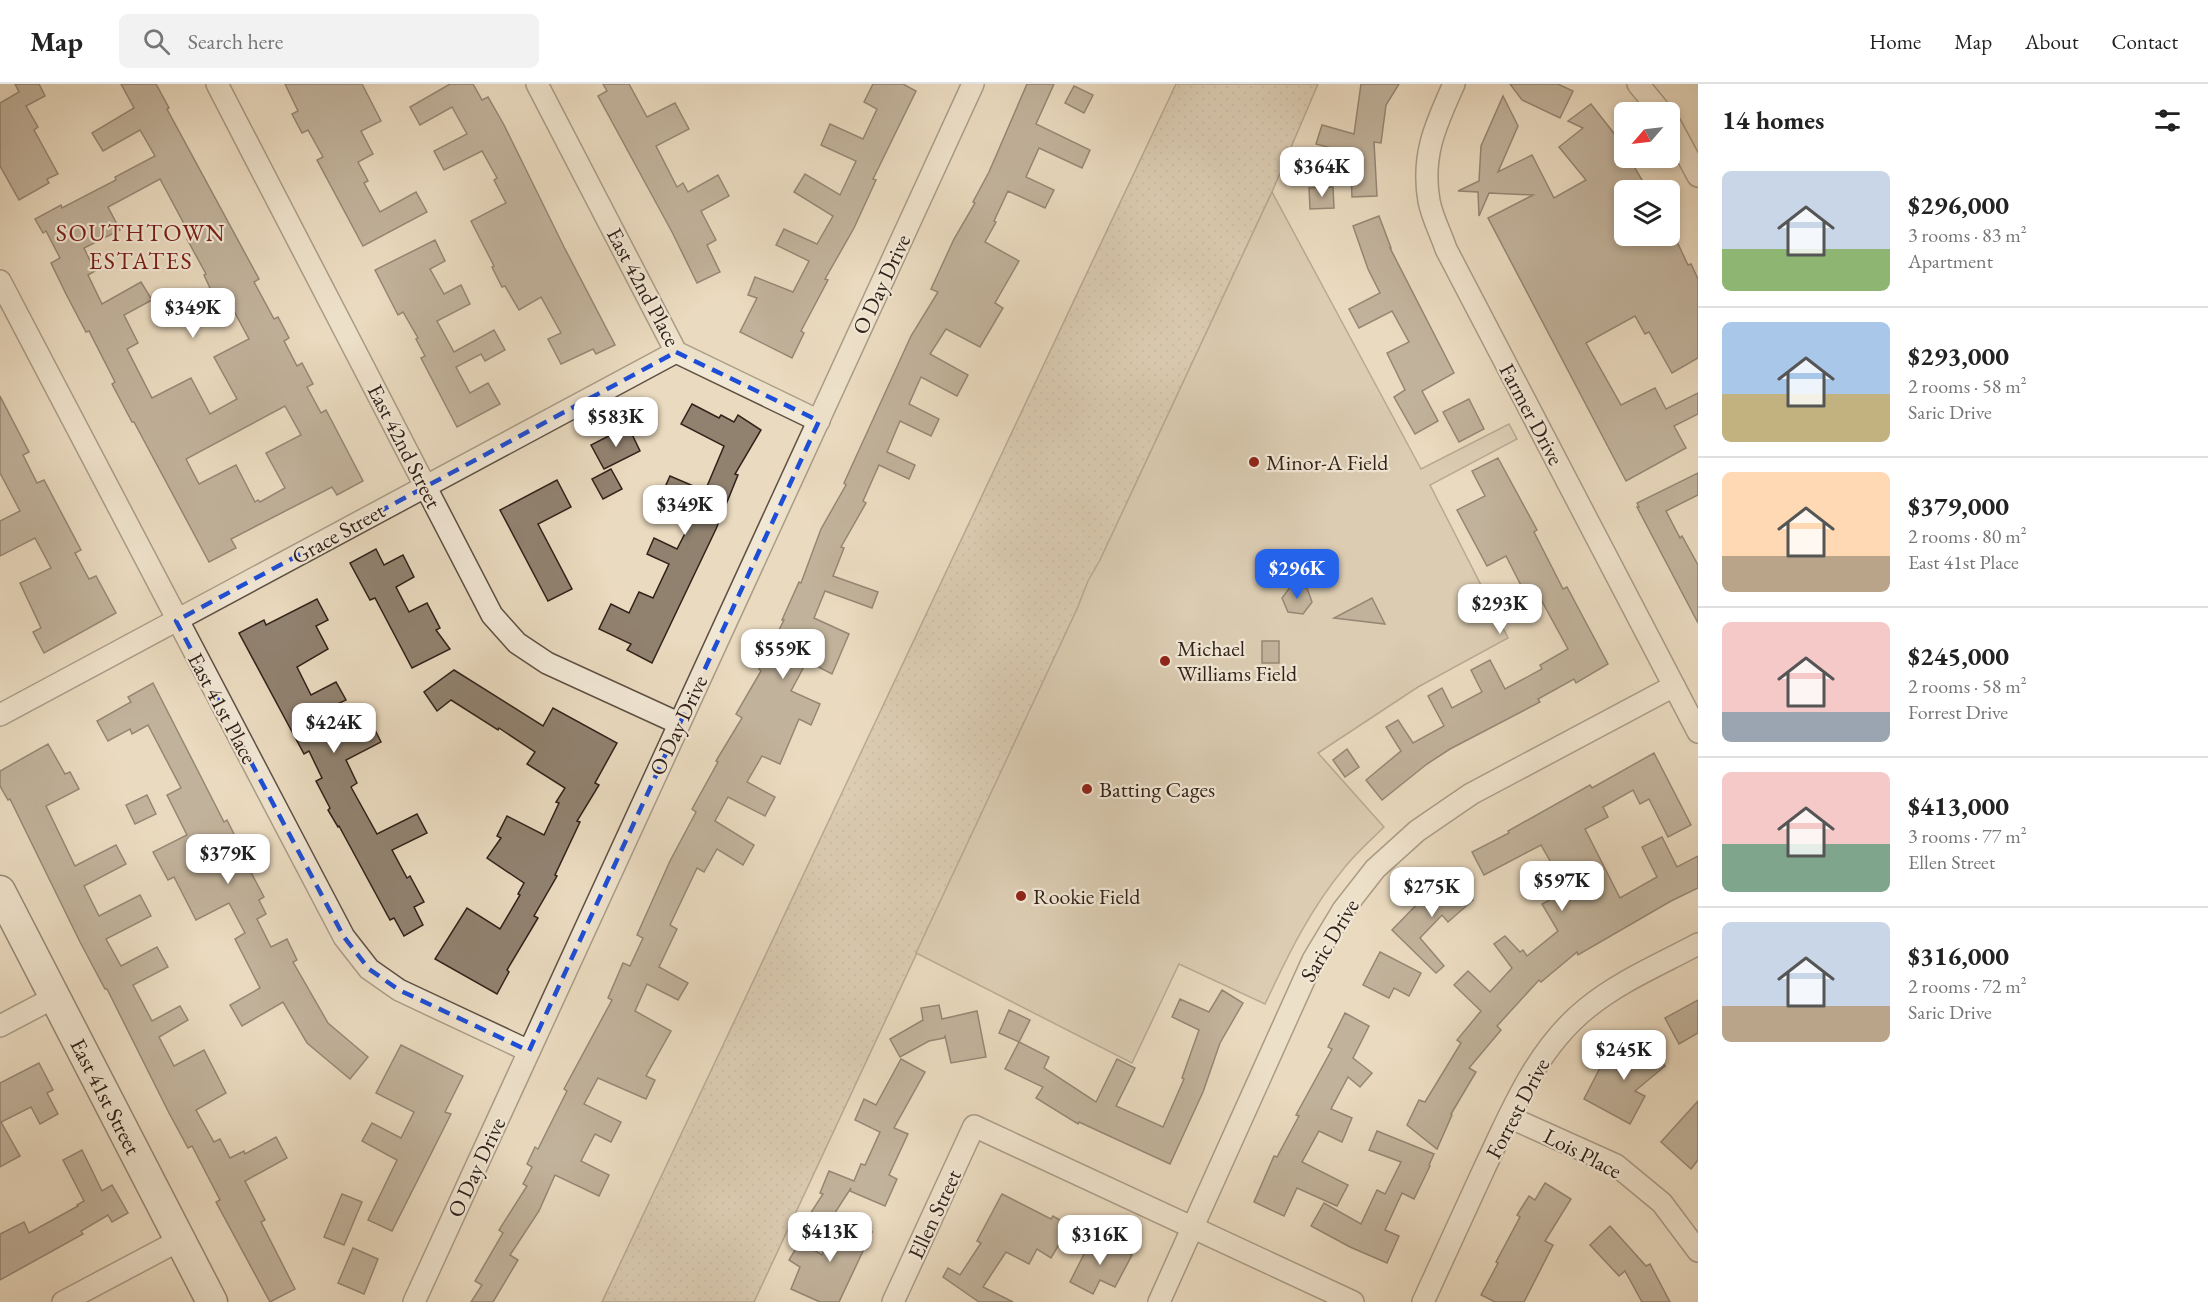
<!DOCTYPE html>
<meta charset="utf-8">
<style>
:root{--surface:#fff;--page:#f2f2f2;--text:#222;--muted:#767676;--line:#e0e0e0;--accent:#2563eb}
body{margin:0;font-family:"EB Garamond",serif;background:var(--page);color:var(--text);height:100vh;display:flex;flex-direction:column;font-size:22px;white-space:nowrap}
*{box-sizing:border-box;margin:0}
p{font-size:20px;color:var(--muted)}
.icon{flex:none;width:33px;height:33px;fill:none;stroke:currentColor;stroke-width:2;stroke-linecap:round;stroke-linejoin:round}
.map{position:relative;flex:1;overflow:hidden}
.details{display:flex;flex-direction:column;background:var(--surface);width:510px}
.details>*{flex:none}
.needle{width:39px;rotate:242deg}
.tools{position:absolute;left:1614px;top:18px;display:grid;gap:12px}
.tools a{display:grid;place-items:center;width:66px;height:66px;border-radius:9px;background:var(--surface);box-shadow:0 3px 9px #0003;font-size:30px}
.price{position:absolute;translate:-50% -51px;padding:0 14px;border-radius:12px;background:#fff;color:#222;font-size:20px;line-height:39px;filter:drop-shadow(0 2px 3px #0008)}
.price::after{content:'';position:absolute;left:50%;top:36px;width:18px;height:14px;margin-left:-9px;background:inherit;clip-path:polygon(0 0,100% 0,50% 100%)}
.price.selected{background:var(--accent);color:#fff}
ul{padding:0;list-style:none}
li{display:flex;align-items:center;gap:18px;height:150px;padding:0 24px}
li+li{border-top:2px solid var(--line)}
li span{display:grid;place-items:center;flex:none;width:168px;height:120px;border-radius:9px;color:#555}
li>.icon{margin-inline-start:auto}
span .icon{width:72px;height:72px;fill:#fffc;stroke-width:1}
li b{font-size:26px}
h2{display:flex;justify-content:space-between;align-items:center;height:72px;padding:0 24px;font-size:26px}
header{display:flex;align-items:center;gap:36px;box-sizing:border-box;height:84px;padding:0 30px;background:var(--surface);border-bottom:2px solid var(--line)}
header strong{font-size:28px}
nav{display:flex;gap:33px;margin-inline-start:auto;font-size:21px}
.search{width:420px;height:54px;background:var(--page);display:flex;align-items:center;gap:15px;box-sizing:border-box;padding:0 21px;border-radius:9px;color:var(--muted);font-size:22px}
main{display:flex;flex:1;min-height:0}
.map>svg:first-child{display:block}
</style>
<header>
<strong>Map</strong>
<div class="search"><svg class="icon" aria-label="search" viewBox="0 0 24 24"><circle cx="10" cy="10" r="6"/><path d="M15 15l6 6"/></svg>Search here</div>
<nav><a>Home</a><a>Map</a><a>About</a><a>Contact</a></nav>
</header>
<main>
<div class="map">
<svg width="1698" height="1218" viewBox="0 0 1698 1218">
<defs>
<pattern id="grass-dots" width="8" height="8" patternUnits="userSpaceOnUse" patternTransform="scale(1.5)"><rect width="8" height="8" fill="#cbbba3"/><path d="M2 2h.1M6 6h.1" fill="none" stroke="#afa08c" stroke-width="1.8" stroke-linecap="round"/></pattern>
</defs>
<rect width="100%" height="100%" fill="#eadabf"/>
<filter id="stains"><feTurbulence type="fractalNoise" baseFrequency=".00333" numOctaves="4"/><feColorMatrix values="0 0 0 0 .2 0 0 0 0 .09 0 0 0 0 .02 0 0 0 .5 -.17"/></filter>
<radialGradient id="worn" r=".72"><stop offset=".6" stop-color="#630" stop-opacity="0"/><stop offset="1" stop-color="#630" stop-opacity=".3"/></radialGradient>
<polygon fill="url(#grass-dots)" stroke="#7e6e5e" stroke-width="1.5" points="1176,0 1318,0 1272,108 754,1218 602,1218"/>
<path fill="#cbbba3" stroke="#7e6e5e" stroke-width="1.5" d="M 1272,108 L 1421,385 L 1509,340 L 1517,355 L 1430,401 L 1508,554 L 1418,603 L 1318,669 L 1384,743 C 1371,756 1356,769 1345,783 C 1310,825 1288,871 1265,920 L 1179,880 L 1132,979 L 916,869 L 1077,525 L 1088,497 L 1100,476 Z"/>
<g fill="#918270" stroke="#31221a" stroke-width="1.5" fill-rule="evenodd">
<polygon points="15,0 39,0 45,12 26,22 38,43 34,46 58,90 47,95 49,99 19,116 0,82 0,19 19,8"/>
<path d="M 121,0 L 156,0 L 169,24 L 167,25 L 259,195 L 254,198 L 274,235 L 278,233 L 289,254 L 284,257 L 297,282 L 302,279 L 313,300 L 307,303 L 321,329 L 326,326 L 363,397 L 337,411 L 332,403 L 231,455 L 236,464 L 209,478 L 134,338 L 132,338 L 112,300 L 115,298 L 89,247 L 86,248 L 66,210 L 51,179 L 60,174 L 46,147 L 43,149 L 35,135 L 61,121 L 62,124 L 116,96 L 115,93 L 155,72 L 140,46 L 103,67 L 92,49 L 134,24 ZM 160,95 L 191,153 L 187,155 L 206,190 L 204,191 L 210,204 L 200,209 L 209,227 L 220,222 L 225,233 L 235,229 L 249,255 L 214,273 L 237,315 L 210,330 L 191,294 L 152,314 L 127,265 L 138,259 L 124,231 L 152,216 L 141,198 L 102,220 L 88,191 L 95,187 L 84,164 L 120,146 L 108,123 ZM 285,322 L 301,351 L 266,369 L 285,404 L 260,418 L 258,416 L 255,418 L 236,381 L 199,400 L 186,375 Z"/>
<polygon points="285,0 362,0 381,37 361,47 373,70 358,78 368,97 364,99 380,128 416,108 427,128 363,162 317,76 323,73 308,46 302,49 292,30 298,27"/>
<polygon points="450,0 473,0 482,16 488,13 504,41 564,163 615,261 596,270 593,265 561,280 548,255 561,249 541,213 519,226 505,202 502,203 492,183 494,182 471,137 506,119 494,96 497,94 482,67 444,86 434,67 467,50 452,23 420,41 410,23"/>
<polygon points="603,0 629,0 647,33 675,19 689,45 656,62 677,103 683,99 688,108 718,91 729,112 701,127 716,156 707,161 720,188 697,199 672,148 598,12 607,7"/>
<polygon points="873,0 903,0 916,7 873,95 876,96 854,144 825,195 828,196 801,247 804,249 792,274 740,248 757,214 748,211 755,193 793,208 809,177 776,161 784,145 817,160 833,132 794,108 805,90 840,111 856,77 821,61 830,40 863,55 877,25 864,18"/>
<polygon points="1027,0 1054,0 1036,40 1090,66 1082,84 1039,64 1026,93 1054,106 1045,124 1008,107 994,137 996,138 985,158 1019,177 995,219 1003,224 980,263 946,245 930,270 968,291 957,312 921,293 909,320 939,335 931,352 900,337 887,368 915,381 909,395 879,381 863,417 866,419 841,463 844,464 833,492 878,508 872,524 825,507 814,534 849,550 832,590 807,577 791,607 820,620 811,641 799,635 780,680 762,672 747,698 775,713 765,732 728,713 715,737 754,761 743,781 717,765 704,788 697,784 670,841 677,845 659,883 688,899 678,916 647,900 635,927 671,947 646,992 655,996 646,1015 598,994 584,1020 621,1038 611,1058 595,1050 581,1077 609,1091 599,1112 555,1091 539,1127 510,1171 518,1176 493,1218 471,1218 482,1201 475,1197 503,1149 499,1146 527,1102 523,1100 532,1083 527,1080 535,1063 538,1065 567,1007 564,1005 612,916 608,914 623,879 630,882 643,854 637,851 670,777 696,728 692,725 718,678 716,677 742,634 736,630 761,587 759,585 784,536 782,536 799,498 801,499 821,445 846,401 844,399 911,252 938,208 931,205 954,155 975,119 973,118 989,88"/>
<polygon points="1361,0 1399,0 1386,21 1381,59 1374,58 1377,112 1352,113 1350,69 1316,60 1322,41 1354,50"/>
<polygon points="1510,0 1558,0 1573,7 1560,34 1522,16"/>
<polygon points="1074,2 1093,11 1084,29 1065,19"/>
<polygon points="1503,12 1518,42 1498,88 1532,71 1554,114 1586,96 1559,63 1583,44 1568,37 1591,20 1620,57 1624,66 1624,74 1629,74 1648,106 1624,106 1624,152 1670,152 1670,143 1688,181 1691,180 1698,195 1698,274 1672,289 1649,248 1645,250 1635,232 1586,259 1621,321 1655,304 1666,325 1698,309 1698,330 1674,342 1686,364 1626,397 1488,134 1533,111 1489,109 1479,132 1478,108 1458,107 1479,97 1481,62"/>
<polygon points="1333,103 1334,124 1310,125 1309,104"/>
<polygon points="1379,132 1391,164 1390,164 1454,289 1422,307 1438,337 1415,350 1394,313 1405,306 1387,269 1409,258 1392,227 1359,244 1349,225 1380,209 1368,185 1353,142"/>
<polygon points="435,156 445,177 430,185 444,210 461,201 470,220 437,237 454,268 494,246 505,266 485,277 481,270 456,283 470,309 488,299 500,320 457,343 421,274 425,272 416,255 418,254 403,228 398,231 375,186"/>
<polygon points="0,312 29,368 23,371 37,399 44,396 81,466 75,469 89,495 96,492 116,529 44,569 33,548 41,544 20,499 51,484 35,454 0,472 0,437 20,427 0,389"/>
<polygon points="1469,315 1484,345 1459,358 1443,328"/>
<polygon points="692,320 719,334 721,331 734,338 738,331 761,346 735,390 738,391 716,445 652,579 627,566 631,560 599,545 611,520 629,529 639,508 653,514 669,480 647,470 654,454 677,465 696,428 661,412 670,392 705,407 724,362 681,340"/>
<polygon points="628,342 640,367 604,385 591,361"/>
<polygon points="1498,374 1537,446 1534,448 1563,505 1567,503 1608,580 1576,599 1574,595 1538,615 1540,618 1450,665 1427,680 1382,716 1366,696 1401,667 1386,643 1398,636 1413,659 1444,642 1428,612 1442,604 1452,624 1482,608 1471,586 1490,576 1505,605 1542,585 1540,581 1568,565 1539,512 1529,517 1506,472 1487,482 1457,426 1485,412 1472,387"/>
<polygon points="611,385 622,405 603,415 592,395"/>
<polygon points="1698,389 1698,411 1666,427 1680,454 1682,452 1698,481 1698,539 1637,423 1639,423 1637,419"/>
<polygon points="557,396 571,423 538,440 572,505 548,517 500,426"/>
<polygon points="376,465 384,481 403,471 414,493 396,503 409,528 427,519 440,544 436,546 450,565 412,584 375,514 370,516 350,479"/>
<polygon points="1291,502 1307,504 1312,518 1303,530 1288,528 1282,514"/>
<polygon points="1372,514 1385,540 1334,534"/>
<polygon points="317,515 328,536 316,542 328,565 297,583 311,611 336,598 346,616 325,626 341,654 371,638 381,658 346,676 357,699 351,703 377,750 417,730 427,749 392,766 407,794 410,792 424,818 414,823 423,841 404,852 394,834 390,836 339,742 338,743 328,726 330,724 316,697 322,694 309,667 304,670 239,549 264,536 266,541"/>
<rect x="1262" y="557" width="17" height="22"/>
<polygon points="454,586 543,642 553,624 617,659 595,699 599,701 577,737 580,738 555,791 557,792 534,832 538,834 507,886 509,888 497,910 435,875 467,824 500,845 520,811 518,810 524,799 487,774 501,754 497,752 507,732 544,751 559,719 556,718 565,704 527,680 535,668 499,644 498,646 451,616 437,627 424,608"/>
<polygon points="153,599 224,738 227,736 248,778 246,779 264,813 259,816 266,830 257,835 271,863 287,855 297,876 293,878 328,939 368,973 350,995 307,959 283,918 242,942 230,921 260,904 235,855 245,849 229,819 196,836 174,793 168,796 153,768 187,751 167,711 181,704 148,641 132,650 130,645 108,657 97,637 131,618 128,613"/>
<polygon points="48,660 65,690 70,688 79,705 46,722 75,782 116,761 126,780 84,802 99,832 140,811 151,832 106,855 121,882 157,863 168,883 133,901 152,937 180,922 188,936 159,953 174,982 204,966 226,1009 196,1026 214,1058 220,1055 230,1074 244,1067 245,1070 276,1053 287,1074 245,1097 265,1136 261,1138 295,1205 270,1218 216,1118 220,1116 192,1062 188,1064 169,1029 107,905 105,905 80,858 10,715 8,716 0,702 0,687"/>
<polygon points="1347,665 1359,683 1345,693 1333,676"/>
<polygon points="1654,669 1691,741 1668,753 1649,715 1640,720 1633,706 1603,723 1608,733 1585,745 1620,814 1657,793 1642,763 1662,753 1677,783 1698,772 1698,804 1671,817 1578,871 1577,868 1541,898 1539,896 1497,942 1501,946 1469,984 1476,988 1451,1030 1452,1031 1437,1065 1407,1041 1419,1016 1425,1018 1461,959 1457,956 1481,927 1454,901 1468,887 1490,908 1512,884 1494,860 1505,852 1520,868 1523,866 1527,872 1558,847 1542,820 1567,807 1541,761 1484,791 1472,768 1509,749 1508,747 1590,701 1592,704"/>
<polygon points="147,711 156,730 135,740 126,721"/>
<polygon points="1450,790 1473,816 1448,838 1442,831 1420,854 1444,882 1436,889 1392,846 1425,812"/>
<polygon points="1380,868 1421,889 1409,912 1394,904 1389,914 1363,901"/>
<polygon points="1222,906 1243,919 1220,959 1203,1008 1170,1080 1079,1038 1078,1040 1036,1014 1043,1003 1005,985 1019,958 999,949 1009,926 1030,936 1019,958 1049,973 1044,984 1096,1018 1117,975 1135,984 1116,1022 1163,1043 1184,995 1182,994 1199,946 1172,933 1180,915 1209,928"/>
<polygon points="1698,916 1698,949 1679,960 1665,934"/>
<polygon points="939,921 942,935 977,927 986,973 951,979 945,952 944,954 929,957 900,973 890,955 923,936 921,924"/>
<polygon points="1345,929 1369,942 1353,974 1372,989 1360,1003 1348,993 1331,1025 1352,1034 1342,1058 1319,1047 1302,1078 1348,1101 1337,1122 1297,1104 1284,1132 1254,1118 1274,1072 1277,1073 1299,1032 1296,1031 1332,965 1328,963"/>
<polygon points="1640,952 1665,982 1635,1007 1645,1012 1630,1040 1584,1015 1602,980 1605,982"/>
<polygon points="401,961 463,992 445,1028 451,1030 392,1147 368,1136 397,1076 362,1057 372,1039 401,1054 414,1028 376,1009"/>
<polygon points="901,975 925,988 894,1044 908,1050 889,1091 897,1095 885,1122 850,1107 851,1104 827,1141 810,1130 823,1110 820,1109 829,1087 854,1097 861,1080 865,1081 880,1048 855,1036 864,1015 876,1021"/>
<polygon points="39,979 53,1006 47,1009 58,1030 40,1040 31,1023 1,1038 20,1072 0,1083 0,999"/>
<polygon points="1698,1017 1698,1076 1691,1085 1661,1058"/>
<polygon points="1377,1047 1434,1070 1429,1081 1430,1082 1414,1115 1402,1109 1385,1146 1399,1152 1387,1179 1350,1163 1311,1142 1324,1119 1361,1140 1377,1106 1385,1110 1401,1078 1369,1066"/>
<polygon points="82,1066 102,1107 112,1101 128,1129 112,1138 108,1131 81,1147 83,1150 0,1196 0,1150 24,1138 29,1149 78,1122 77,1121 84,1117 63,1076"/>
<polygon points="1545,1099 1571,1115 1545,1157 1553,1161 1524,1218 1495,1218 1481,1211 1498,1179 1496,1178 1520,1133 1517,1131 1529,1112 1535,1116"/>
<polygon points="342,1110 362,1118 344,1161 324,1153"/>
<polygon points="1002,1110 1051,1135 1053,1132 1070,1142 1051,1174 1037,1165 1029,1180 1006,1168 983,1203 1013,1218 979,1218 943,1193 948,1184 960,1191 981,1159 977,1157"/>
<polygon points="838,1134 872,1148 839,1218 820,1218 791,1205 800,1183 789,1176 800,1158 822,1171"/>
<polygon points="1610,1142 1646,1182 1650,1180 1670,1218 1642,1218 1625,1187 1619,1192 1590,1161"/>
<polygon points="1092,1154 1106,1162 1108,1159 1132,1171 1115,1203 1100,1196 1093,1210 1070,1198"/>
<polygon points="353,1164 378,1175 364,1210 338,1199"/>
</g>
<g fill="none" stroke-linecap="round" stroke-linejoin="round">
<defs>
<g id="street">
<polyline points="217,0 492,531 517,559 547,579 678,639"/>
<polyline points="537,0 676,268 819,337"/>
<path d="M 1454,0 C 1436,40 1421,71 1429,117 C 1432,133 1441,150 1446,165 L 1698,648"/>
<polyline points="1638,0 1661,28"/>
<polyline points="1670,40 1698,92"/>
<polyline points="0,197 344,853 369,885 399,906 529,967"/>
<polyline points="0,631 676,268"/>
<polyline points="0,942 55,913"/>
<polyline points="1509,1033 1616,1081 1662,1119 1698,1167"/>
<polyline points="63,1218 180,1156"/>
<polyline points="414,1218 973,0"/>
<polyline points="893,1218 974,1042 1353,1218"/>
<polyline points="1159,1218 1313,876 1343,826 1375,785 1417,747 1471,710 1674,602"/>
<path d="M 1423,1218 C 1443,1174 1464,1129 1484,1085 C 1511,1028 1536,965 1587,924 C 1620,897 1661,880 1698,860"/>
</g>
<g id="secondary">
<path id="s1" d="M 0,807 L 212,1218"/>
</g>
</defs>
<use href="#street" stroke="#5f5043" stroke-width="24"/>
<use href="#secondary" stroke="#31221a" stroke-width="33"/>
<use href="#street" stroke="#f1e7d5" stroke-width="21"/>
<use href="#secondary" stroke="#f1e7d5" stroke-width="30"/>
</g>
<path d="M0 0H1698V1218H0ZM 676,268 L 819,337 L 529,967 L 399,906 L 369,885 L 344,853 L 176,537 Z" fill="#eadabf" fill-opacity=".55" fill-rule="evenodd"/>
<path fill="none" stroke="#1d4ed8" stroke-width="4.5" stroke-dasharray="12 8" stroke-linejoin="round" d="M 676,268 L 819,337 L 529,967 L 399,906 L 369,885 L 344,853 L 176,537 Z"/>
<g fill="#8f2418" stroke="#f1e7d5" stroke-width="2">
<circle cx="1254" cy="378" r="6"/>
<circle cx="1165" cy="577" r="6"/>
<circle cx="1087" cy="705" r="6"/>
<circle cx="1021" cy="812" r="6"/>
</g>
<g text-anchor="middle" stroke-width="4.5" stroke-linejoin="round" paint-order="stroke">
<g font-size="22" fill="#31221a" stroke="#f1e7d5">
<text transform="translate(881 200) rotate(-65)" y="8">O Day Drive</text>
<text transform="translate(644 203) rotate(62)" y="8">East 42nd Place</text>
<text transform="translate(1532 330) rotate(62)" y="8">Farmer Drive</text>
<text transform="translate(405 362) rotate(63)" y="8">East 42nd Street</text>
<text transform="translate(338 449) rotate(-29)" y="8">Grace Street</text>
<text transform="translate(223 624) rotate(62)" y="8">East 41st Place</text>
<text transform="translate(678 641) rotate(-65)" y="8">O Day Drive</text>
<text transform="translate(1329 856) rotate(-59)" y="8">Saric Drive</text>
<text dy="8" stroke="none"><textPath href="#s1" startOffset="231">East 41st Street</textPath></text>
<text transform="translate(1517 1024) rotate(-62)" y="8">Forrest Drive</text>
<text transform="translate(1583 1069) rotate(27)" y="8">Lois Place</text>
<text transform="translate(476 1083) rotate(-65)" y="8">O Day Drive</text>
<text transform="translate(934 1130) rotate(-65)" y="8">Ellen Street</text>
</g>
<g font-size="22" fill="#31221a" stroke="#f1e7d5" text-anchor="start">
<text x="1266" y="386">Minor-A Field</text>
<text x="1177" y="572">Michael<tspan x="1177" dy="25">Williams Field</tspan></text>
<text x="1099" y="713">Batting Cages</text>
<text x="1033" y="820">Rookie Field</text>
</g>
<g font-size="24" letter-spacing="1.5" fill="#7a1f14" stroke="#f1e7d5">
<text x="141" y="157">SOUTHTOWN<tspan x="141" dy="28">ESTATES</tspan></text>
</g>
</g>
<rect width="100%" height="100%" filter="url(#stains)"/>
<rect width="100%" height="100%" fill="url(#worn)"/>
</svg>
<div class="tools">
<a><svg class="needle" viewBox="-14 -14 28 28"><path d="M0-13l5 13h-10z" fill="#e53935"/><path d="M0 13l5-13h-10z" fill="#767676"/></svg></a>
<a><svg class="icon" aria-label="layers" viewBox="0 0 24 24"><path d="M12 4l9 5-9 5-9-5zM3 14l9 5 9-5"/></svg></a>
</div>
<b class="price" style="left:1322px;top:114px">$364K</b>
<b class="price" style="left:193px;top:255px">$349K</b>
<b class="price" style="left:616px;top:364px">$583K</b>
<b class="price" style="left:685px;top:452px">$349K</b>
<b class="price selected" style="left:1297px;top:516px">$296K</b>
<b class="price" style="left:1500px;top:551px">$293K</b>
<b class="price" style="left:783px;top:596px">$559K</b>
<b class="price" style="left:334px;top:670px">$424K</b>
<b class="price" style="left:228px;top:801px">$379K</b>
<b class="price" style="left:1562px;top:828px">$597K</b>
<b class="price" style="left:1432px;top:834px">$275K</b>
<b class="price" style="left:1624px;top:997px">$245K</b>
<b class="price" style="left:830px;top:1179px">$413K</b>
<b class="price" style="left:1100px;top:1182px">$316K</b>
</div>
<section class="details">
<h2>14 homes<svg class="icon" aria-label="filters" viewBox="0 0 24 24"><path d="M4 7h16M4 17h16"/><circle cx="9" cy="7" r="2"/><circle cx="15" cy="17" r="2"/></svg></h2>
<ul>
<li><span style="background:linear-gradient(#c9d6e8 65%,#8fb573 0)"><svg class="icon" aria-label="home" viewBox="0 0 24 24"><path d="M3 11l9-7 9 7M6 9v11h12V9"/></svg></span><div><b>$296,000</b><p>3 rooms · 83 m²</p><p>Apartment</p></div></li>
<li><span style="background:linear-gradient(#a9c7e8 60%,#c2b280 0)"><svg class="icon" aria-label="home" viewBox="0 0 24 24"><path d="M3 11l9-7 9 7M6 9v11h12V9"/></svg></span><div><b>$293,000</b><p>2 rooms · 58 m²</p><p>Saric Drive</p></div></li>
<li><span style="background:linear-gradient(#ffd9b3 70%,#b9a48a 0)"><svg class="icon" aria-label="home" viewBox="0 0 24 24"><path d="M3 11l9-7 9 7M6 9v11h12V9"/></svg></span><div><b>$379,000</b><p>2 rooms · 80 m²</p><p>East 41st Place</p></div></li>
<li><span style="background:linear-gradient(#f6c9c9 75%,#9aa5b1 0)"><svg class="icon" aria-label="home" viewBox="0 0 24 24"><path d="M3 11l9-7 9 7M6 9v11h12V9"/></svg></span><div><b>$245,000</b><p>2 rooms · 58 m²</p><p>Forrest Drive</p></div></li>
<li><span style="background:linear-gradient(#f6c9c9 60%,#7fa58c 0)"><svg class="icon" aria-label="home" viewBox="0 0 24 24"><path d="M3 11l9-7 9 7M6 9v11h12V9"/></svg></span><div><b>$413,000</b><p>3 rooms · 77 m²</p><p>Ellen Street</p></div></li>
<li><span style="background:linear-gradient(#c9d6e8 70%,#b9a48a 0)"><svg class="icon" aria-label="home" viewBox="0 0 24 24"><path d="M3 11l9-7 9 7M6 9v11h12V9"/></svg></span><div><b>$316,000</b><p>2 rooms · 72 m²</p><p>Saric Drive</p></div></li>
</ul>
</section>
</main>
